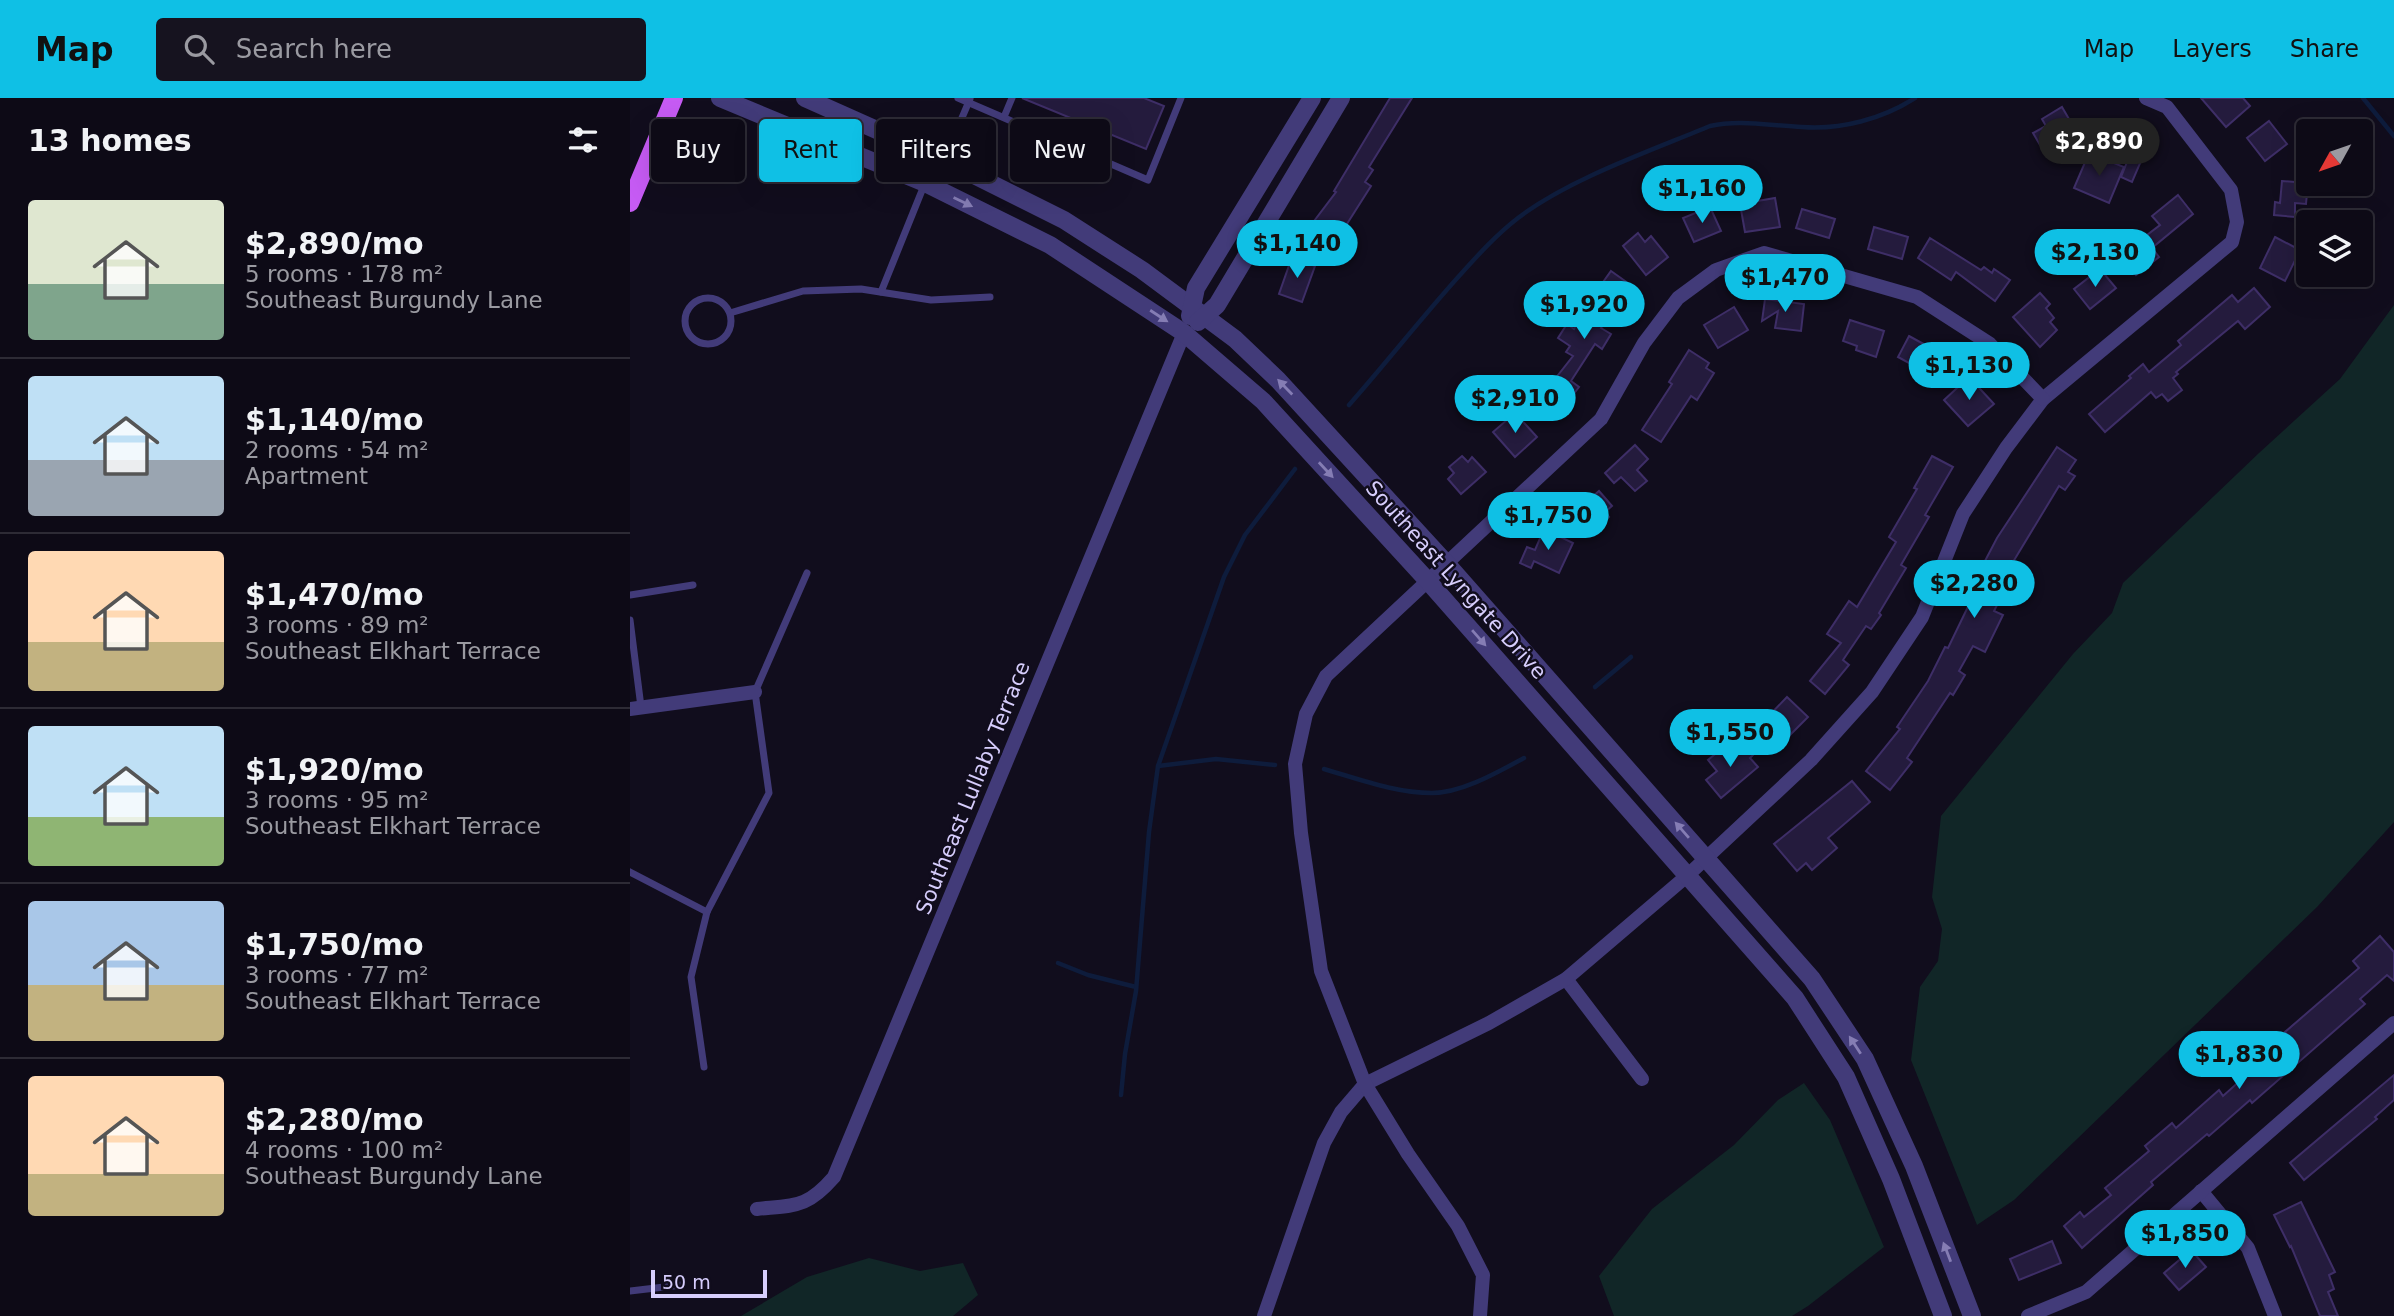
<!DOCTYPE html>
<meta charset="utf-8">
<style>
:root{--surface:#0d0a16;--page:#16131f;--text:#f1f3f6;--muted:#9a9aa1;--line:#2d2b35;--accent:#0fc0e5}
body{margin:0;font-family:"DejaVu Sans",sans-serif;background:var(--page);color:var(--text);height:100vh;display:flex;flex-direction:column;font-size:26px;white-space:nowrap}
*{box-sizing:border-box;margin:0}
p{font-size:23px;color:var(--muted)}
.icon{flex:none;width:38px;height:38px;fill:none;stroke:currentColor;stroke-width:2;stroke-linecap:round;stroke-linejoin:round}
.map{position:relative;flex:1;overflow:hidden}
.drawer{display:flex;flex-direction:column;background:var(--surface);width:630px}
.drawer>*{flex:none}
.guide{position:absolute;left:21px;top:21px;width:665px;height:63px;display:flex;gap:14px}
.needle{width:46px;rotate:230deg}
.tools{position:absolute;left:1666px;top:21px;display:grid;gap:14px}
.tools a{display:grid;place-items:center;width:77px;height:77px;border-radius:7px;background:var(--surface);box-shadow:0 7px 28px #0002,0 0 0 2px var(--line);font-size:35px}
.scale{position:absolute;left:21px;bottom:18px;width:116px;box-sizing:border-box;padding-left:7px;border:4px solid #d6cdfc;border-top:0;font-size:19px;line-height:24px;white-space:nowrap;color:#d6cdfc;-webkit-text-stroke:5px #110d1d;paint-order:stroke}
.price{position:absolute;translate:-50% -60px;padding:0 16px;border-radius:24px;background:var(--accent);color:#111;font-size:23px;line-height:46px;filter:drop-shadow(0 2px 4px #0008)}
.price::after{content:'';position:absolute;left:50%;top:42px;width:21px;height:16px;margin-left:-10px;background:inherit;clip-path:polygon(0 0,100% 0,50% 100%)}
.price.active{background:#222;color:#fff}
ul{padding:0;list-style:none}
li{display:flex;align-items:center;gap:21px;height:175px;padding:0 28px}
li+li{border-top:2px solid var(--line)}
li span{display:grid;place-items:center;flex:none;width:196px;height:140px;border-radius:7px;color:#555}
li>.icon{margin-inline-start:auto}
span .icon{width:84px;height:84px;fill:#fffc;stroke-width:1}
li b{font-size:30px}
h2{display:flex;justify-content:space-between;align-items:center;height:84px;padding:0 28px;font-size:30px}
.tag{padding:0 24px;border-radius:7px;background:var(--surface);box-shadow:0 7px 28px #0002,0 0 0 2px var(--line);font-size:24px;line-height:63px}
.tag.active{background:var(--accent);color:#111}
header{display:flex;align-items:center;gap:42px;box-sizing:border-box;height:98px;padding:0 35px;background:var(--accent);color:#111}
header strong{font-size:33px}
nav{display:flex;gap:38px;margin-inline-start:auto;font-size:24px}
.search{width:490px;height:63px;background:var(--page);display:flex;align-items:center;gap:18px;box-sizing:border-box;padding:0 24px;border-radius:7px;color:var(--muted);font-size:26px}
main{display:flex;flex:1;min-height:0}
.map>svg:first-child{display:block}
</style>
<header>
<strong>Map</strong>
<div class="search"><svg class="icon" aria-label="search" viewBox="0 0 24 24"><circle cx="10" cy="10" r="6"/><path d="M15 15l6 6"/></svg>Search here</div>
<nav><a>Map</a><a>Layers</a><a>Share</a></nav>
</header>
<main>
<section class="drawer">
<h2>13 homes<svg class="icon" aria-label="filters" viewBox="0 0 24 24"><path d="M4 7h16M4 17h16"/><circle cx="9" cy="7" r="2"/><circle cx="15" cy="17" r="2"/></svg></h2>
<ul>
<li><span style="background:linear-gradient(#dfe7d0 60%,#7fa58c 0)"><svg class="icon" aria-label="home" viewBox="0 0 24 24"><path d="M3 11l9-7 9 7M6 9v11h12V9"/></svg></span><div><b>$2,890/mo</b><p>5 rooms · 178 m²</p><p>Southeast Burgundy Lane</p></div></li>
<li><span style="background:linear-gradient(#bfe0f5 60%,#9aa5b1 0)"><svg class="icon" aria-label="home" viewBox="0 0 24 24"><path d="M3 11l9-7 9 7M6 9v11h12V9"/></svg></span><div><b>$1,140/mo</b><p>2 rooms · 54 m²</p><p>Apartment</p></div></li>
<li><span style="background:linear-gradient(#ffd9b3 65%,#c2b280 0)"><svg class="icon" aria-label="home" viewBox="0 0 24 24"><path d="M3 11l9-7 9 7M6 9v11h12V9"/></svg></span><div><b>$1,470/mo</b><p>3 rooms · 89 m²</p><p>Southeast Elkhart Terrace</p></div></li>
<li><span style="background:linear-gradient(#bfe0f5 65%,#8fb573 0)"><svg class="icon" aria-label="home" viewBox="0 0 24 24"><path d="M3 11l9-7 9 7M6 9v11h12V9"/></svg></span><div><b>$1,920/mo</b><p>3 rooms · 95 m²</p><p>Southeast Elkhart Terrace</p></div></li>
<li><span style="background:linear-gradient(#a9c7e8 60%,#c2b280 0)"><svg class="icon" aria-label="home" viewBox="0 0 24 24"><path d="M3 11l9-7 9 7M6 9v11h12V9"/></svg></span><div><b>$1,750/mo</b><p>3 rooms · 77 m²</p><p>Southeast Elkhart Terrace</p></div></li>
<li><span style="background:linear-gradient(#ffd9b3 70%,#c2b280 0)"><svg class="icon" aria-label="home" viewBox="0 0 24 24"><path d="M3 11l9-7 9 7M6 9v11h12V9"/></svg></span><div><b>$2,280/mo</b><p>4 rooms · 100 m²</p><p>Southeast Burgundy Lane</p></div></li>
</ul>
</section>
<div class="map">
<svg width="1764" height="1218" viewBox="0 0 1764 1218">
<rect width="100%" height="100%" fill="#110d1d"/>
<g fill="#112627">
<polygon points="1764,207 1764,724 1687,809 1384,1102 1347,1127 1281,962 1290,889 1308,863 1312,831 1302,799 1311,718 1443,556 1482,515 1493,485 1629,355 1710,281"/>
<polygon points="1174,985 1200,1022 1254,1149 1178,1208 1162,1218 984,1218 969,1178 1022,1111 1104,1047 1148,1002"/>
<polygon points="239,1160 290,1173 333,1165 348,1197 323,1218 111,1218 177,1179"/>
</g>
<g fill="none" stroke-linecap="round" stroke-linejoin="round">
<g stroke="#0e1c3c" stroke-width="4.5">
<polyline points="1733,0 1764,38"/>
<path d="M 719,307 C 757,264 792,219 830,177 C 848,157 866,137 888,120 C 939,81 1020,53 1080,28 C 1110,21 1141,28 1172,29 C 1211,32 1252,21 1285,0"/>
<polyline points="965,589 1001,559"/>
<polyline points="528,668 586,661 645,667"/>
<path d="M 694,671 C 729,681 765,695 802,695 C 832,695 868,674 894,660"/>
<polyline points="428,865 458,877 506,889"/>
<polyline points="491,997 495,956 506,893 519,734 528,668 594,479 615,437 665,371"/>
</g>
</g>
<g fill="#241b3d" stroke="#3e2e67" stroke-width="2">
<polygon points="392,0 514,0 534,8 516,51"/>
<polygon points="760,0 782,0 739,69 743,72 735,84 741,88 715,129 724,136 713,151 701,142 695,150 675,135 706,94 704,93"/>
<polygon points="1571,0 1613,0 1620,8 1596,29"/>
<polygon points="1432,9 1454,47 1434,59 1429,51 1424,55 1417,43 1410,47 1403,35 1416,28 1412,21"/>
<polygon points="1639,23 1657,46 1635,63 1617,40"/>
<polygon points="1505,44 1517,49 1502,84 1491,79"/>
<polygon points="1459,55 1494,69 1479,105 1444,90"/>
<polygon points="1652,83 1678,85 1676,106 1665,105 1665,119 1644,117 1645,104 1650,105"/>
<polygon points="1548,97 1563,116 1522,150 1529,159 1506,177 1493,160 1502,153 1500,150 1530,127 1522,118"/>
<polygon points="1145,100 1150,129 1115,134 1110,106"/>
<polygon points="1080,109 1091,133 1064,144 1053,120"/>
<polygon points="1172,111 1205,121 1199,140 1166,130"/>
<polygon points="1244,129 1278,139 1272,161 1238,151"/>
<polygon points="1008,135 1015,144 1021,138 1038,159 1016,177 993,148"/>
<polygon points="1645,139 1670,152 1655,183 1630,170"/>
<polygon points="1300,140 1351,172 1354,169 1362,175 1364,171 1380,182 1365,203 1326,174 1321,182 1288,160"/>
<polygon points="662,159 685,168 672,204 649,196"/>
<polygon points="1470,171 1486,190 1460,211 1444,191"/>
<polygon points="981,173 1002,188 971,230 981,236 972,251 965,246 941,283 949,289 925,320 906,305 943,258 936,254 940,248 928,240 937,226 944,231 961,201"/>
<polygon points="1624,190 1640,209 1615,231 1608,223 1546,274 1548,276 1543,280 1552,292 1538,303 1532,296 1526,300 1521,294 1475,334 1459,316 1501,280 1499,278 1513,266 1519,274 1551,247 1548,243 1602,197 1608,204"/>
<polygon points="1410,195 1420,206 1416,210 1424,220 1420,224 1427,232 1410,249 1383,219"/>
<polygon points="1135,201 1174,206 1171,233 1145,230 1148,213 1132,223"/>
<polygon points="1104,209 1118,232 1088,250 1074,227"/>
<polygon points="1220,222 1254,233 1246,259 1226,252 1227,248 1213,243"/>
<polygon points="1279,238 1310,255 1299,276 1268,259"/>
<polygon points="1059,252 1079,265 1076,270 1084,275 1067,302 1061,298 1031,344 1012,332 1042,286 1039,284"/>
<polygon points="1339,279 1364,306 1338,328 1314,302"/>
<polygon points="885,315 907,339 885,359 863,334"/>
<polygon points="1005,347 1018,361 1007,372 1017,383 1005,393 991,379 984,385 975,375"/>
<polygon points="1427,349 1446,362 1438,374 1445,378 1435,392 1429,388 1383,464 1388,466 1364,513 1373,517 1355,554 1343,548 1329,573 1335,577 1323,597 1320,595 1277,660 1282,664 1260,692 1236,673 1270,631 1267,629 1298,583 1315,549 1318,550 1349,486 1344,484 1367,440"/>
<polygon points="832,358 838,364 842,359 856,374 831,396 818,381 824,375 819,369"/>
<polygon points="1302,358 1323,369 1295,417 1299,419 1271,467 1276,470 1249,515 1251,517 1241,531 1236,528 1213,562 1219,567 1195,596 1180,583 1211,545 1197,536 1219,503 1227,509 1266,444 1259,439 1287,391 1284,390"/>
<polygon points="969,393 982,408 975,414 979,419 962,434 945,414"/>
<polygon points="914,431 943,445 929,475 904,463 901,470 890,465 897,449 905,452"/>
<polygon points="1157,599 1178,619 1151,646 1131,626"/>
<polygon points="1115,647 1123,657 1120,660 1128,669 1091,700 1076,682 1087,673 1078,662 1095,648 1103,658"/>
<polygon points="1222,683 1240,704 1198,740 1207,750 1182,772 1176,765 1167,773 1144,746"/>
<polygon points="1750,838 1764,854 1764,883 1757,877 1730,901 1735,906 1622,1005 1620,1002 1579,1038 1577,1036 1521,1084 1523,1087 1452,1150 1434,1128 1450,1114 1454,1119 1481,1097 1475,1090 1519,1053 1515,1048 1542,1025 1546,1030 1589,992 1593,998 1612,981 1608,976 1617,968 1622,973 1650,948 1659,939 1655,934 1729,870 1723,863"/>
<polygon points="1764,977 1764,1002 1745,1019 1747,1021 1674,1082 1660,1065"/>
<polygon points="1671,1104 1705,1174 1699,1177 1704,1191 1698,1194 1708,1218 1690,1218 1661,1148 1660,1149 1644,1117"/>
<polygon points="1422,1143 1431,1165 1389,1182 1380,1161"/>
<polygon points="1561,1152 1576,1169 1549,1192 1534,1175"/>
</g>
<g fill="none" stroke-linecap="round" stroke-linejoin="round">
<g stroke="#423b79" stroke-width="7">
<polyline points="328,0 518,82 551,0"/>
<polyline points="374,19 382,0"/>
<polyline points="251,194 295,85 314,62 340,1"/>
<circle cx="78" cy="223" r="23"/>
<polyline points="100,215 173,193 231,191 301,202 360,199"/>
<polyline points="0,497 63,487"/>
<polyline points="0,522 11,609"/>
<polyline points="0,774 77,814"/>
<polyline points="74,969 61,879 77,814 139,695 125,594 177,475"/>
<polyline points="0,1193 51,1187"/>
</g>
<g stroke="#423b79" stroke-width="14">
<polyline points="0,611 125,594"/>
<polyline points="936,881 1012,981"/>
<polyline points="1571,1093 1618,1150 1645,1218"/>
<path d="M 127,1111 C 166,1107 177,1110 204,1079 L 554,235"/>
<polyline points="634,1218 694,1045 711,1014 735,986 859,925 936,881 1058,777 1181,662 1242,594 1292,519 1333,416 1376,350 1413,301 1602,144 1607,124 1601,92 1537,9 1516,0"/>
<polyline points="850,1218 853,1177 828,1128 778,1056 735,986 691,873 671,735 665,666 676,616 696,578 971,321 1014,245 1048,200 1086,172 1134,155 1287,199 1360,246 1413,301"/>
<polyline points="1398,1218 1456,1194 1764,925"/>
</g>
<g stroke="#423b79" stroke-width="18">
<polyline points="90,0 295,85 420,147 554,235 633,303 797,482 1165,900 1216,979 1261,1081 1313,1218"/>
<polyline points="175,0 314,62 434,122 512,172 605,241 648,282 816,465 1182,881 1235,961 1284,1068 1342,1218"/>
<polyline points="560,218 566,190 682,0"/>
<polyline points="568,224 587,207 711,0"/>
</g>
<polyline stroke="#c65bf4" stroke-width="18" points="0,105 44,0"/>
</g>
<defs><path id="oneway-solid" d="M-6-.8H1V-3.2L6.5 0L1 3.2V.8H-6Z" transform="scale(1.75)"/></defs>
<g fill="#857db4">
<use href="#oneway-solid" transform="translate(333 104) rotate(26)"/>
<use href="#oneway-solid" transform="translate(529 218) rotate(33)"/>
<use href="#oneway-solid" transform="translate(655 289) rotate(-134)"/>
<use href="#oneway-solid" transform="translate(696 372) rotate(47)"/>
<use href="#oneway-solid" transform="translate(849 540) rotate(49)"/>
<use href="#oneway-solid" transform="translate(1052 732) rotate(-131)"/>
<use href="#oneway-solid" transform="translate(1225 947) rotate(-123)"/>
<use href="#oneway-solid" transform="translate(1317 1154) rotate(-111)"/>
</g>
<g text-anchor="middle" stroke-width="5" stroke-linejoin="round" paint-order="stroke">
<g font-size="21" fill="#d6cdfc" stroke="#110d1d">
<text transform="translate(826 482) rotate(48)" y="7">Southeast Lyngate Drive</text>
<text transform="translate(343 690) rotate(-68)" y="7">Southeast Lullaby Terrace</text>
</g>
</g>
</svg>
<div class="tools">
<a><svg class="needle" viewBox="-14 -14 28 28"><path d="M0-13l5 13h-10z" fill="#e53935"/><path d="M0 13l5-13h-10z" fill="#9a9aa1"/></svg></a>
<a><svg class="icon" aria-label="layers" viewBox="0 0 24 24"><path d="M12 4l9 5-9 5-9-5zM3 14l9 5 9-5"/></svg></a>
</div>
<div class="scale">50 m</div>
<b class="price active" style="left:1469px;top:80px">$2,890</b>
<b class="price" style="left:1072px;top:127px">$1,160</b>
<b class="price" style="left:667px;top:182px">$1,140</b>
<b class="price" style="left:1465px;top:191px">$2,130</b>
<b class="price" style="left:1155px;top:216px">$1,470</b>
<b class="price" style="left:954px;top:243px">$1,920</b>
<b class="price" style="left:1339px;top:304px">$1,130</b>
<b class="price" style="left:885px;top:337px">$2,910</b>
<b class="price" style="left:918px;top:454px">$1,750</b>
<b class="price" style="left:1344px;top:522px">$2,280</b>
<b class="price" style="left:1100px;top:671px">$1,550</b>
<b class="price" style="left:1609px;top:993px">$1,830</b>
<b class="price" style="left:1555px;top:1172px">$1,850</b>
<div class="guide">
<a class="tag">Buy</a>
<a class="tag active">Rent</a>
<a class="tag">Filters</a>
<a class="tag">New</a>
</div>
</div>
</main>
